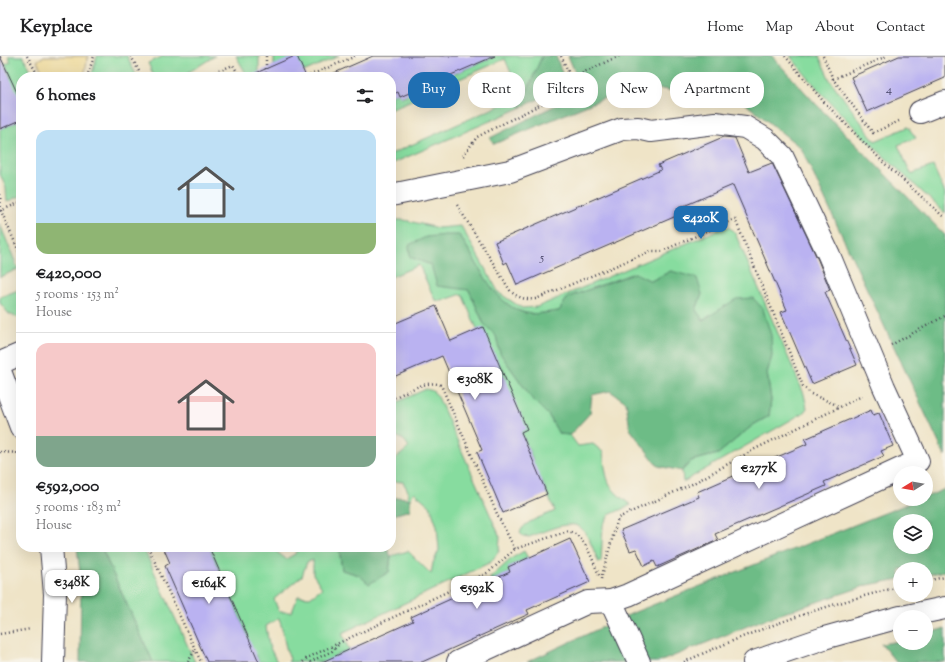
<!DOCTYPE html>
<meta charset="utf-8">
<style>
:root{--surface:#fff;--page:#f6f6f6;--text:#202124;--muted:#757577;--line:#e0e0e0;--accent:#1f6fb2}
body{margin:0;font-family:"Sorts Mill Goudy",serif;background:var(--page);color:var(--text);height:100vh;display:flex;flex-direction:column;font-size:15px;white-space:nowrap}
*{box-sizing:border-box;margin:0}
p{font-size:13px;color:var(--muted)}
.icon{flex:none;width:22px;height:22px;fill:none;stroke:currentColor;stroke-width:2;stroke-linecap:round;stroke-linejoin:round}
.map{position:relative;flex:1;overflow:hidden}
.panel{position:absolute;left:16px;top:16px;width:380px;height:480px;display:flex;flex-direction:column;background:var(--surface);border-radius:16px;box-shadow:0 4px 16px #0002}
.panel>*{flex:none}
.hud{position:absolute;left:408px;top:16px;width:380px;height:36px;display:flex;gap:8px}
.needle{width:26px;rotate:259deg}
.buttons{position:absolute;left:893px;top:410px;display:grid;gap:8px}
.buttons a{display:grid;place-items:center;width:40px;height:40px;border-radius:50%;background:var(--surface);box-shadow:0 4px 16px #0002;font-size:20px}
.price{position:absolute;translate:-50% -34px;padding:0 9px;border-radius:8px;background:#fff;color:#222;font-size:13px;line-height:26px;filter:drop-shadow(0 1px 2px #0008)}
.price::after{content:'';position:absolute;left:50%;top:24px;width:12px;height:9px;margin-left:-6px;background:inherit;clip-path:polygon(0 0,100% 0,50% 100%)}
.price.selected{background:var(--accent);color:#fff}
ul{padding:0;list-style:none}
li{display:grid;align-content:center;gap:8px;height:212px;padding:0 20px}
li+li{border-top:1px solid var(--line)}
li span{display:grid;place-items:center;height:124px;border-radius:12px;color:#555}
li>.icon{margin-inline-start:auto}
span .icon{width:72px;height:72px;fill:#fffc;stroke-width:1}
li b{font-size:17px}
h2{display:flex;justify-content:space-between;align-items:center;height:48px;padding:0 20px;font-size:17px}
.tag{padding:0 14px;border-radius:16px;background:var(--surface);box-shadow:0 4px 16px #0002;font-size:14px;line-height:36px}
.tag.selected{background:var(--accent);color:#fff}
header{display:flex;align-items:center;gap:24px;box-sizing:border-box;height:56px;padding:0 20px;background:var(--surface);border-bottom:1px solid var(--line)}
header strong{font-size:19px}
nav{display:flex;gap:22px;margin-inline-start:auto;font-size:14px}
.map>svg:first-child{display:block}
</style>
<header>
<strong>Keyplace</strong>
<nav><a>Home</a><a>Map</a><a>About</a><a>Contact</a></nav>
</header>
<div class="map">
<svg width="945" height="606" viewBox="0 0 945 606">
<rect width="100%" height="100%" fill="#f7f3e8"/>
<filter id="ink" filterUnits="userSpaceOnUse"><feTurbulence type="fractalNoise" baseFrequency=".025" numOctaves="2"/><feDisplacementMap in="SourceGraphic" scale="8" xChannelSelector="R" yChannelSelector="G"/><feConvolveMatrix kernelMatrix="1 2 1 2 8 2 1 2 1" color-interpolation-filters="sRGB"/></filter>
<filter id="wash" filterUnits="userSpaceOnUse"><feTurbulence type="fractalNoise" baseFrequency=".012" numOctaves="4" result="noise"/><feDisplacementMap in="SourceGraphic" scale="16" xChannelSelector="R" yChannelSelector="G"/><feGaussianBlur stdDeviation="0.9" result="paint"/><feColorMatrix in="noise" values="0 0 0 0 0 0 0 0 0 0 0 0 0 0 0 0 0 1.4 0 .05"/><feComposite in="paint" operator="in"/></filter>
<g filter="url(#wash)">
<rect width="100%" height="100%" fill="#efe4c7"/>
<g fill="#87dc9f" stroke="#547f6d" fill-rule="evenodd">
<polygon points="8,0 23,0 35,21 21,21 21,47 6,25 11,22 5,8 11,6"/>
<polygon points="97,0 127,0 137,21 91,21"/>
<polygon points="164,0 215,0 181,21 156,21 153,18 148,7"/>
<polygon points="236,0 259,0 259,21 248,21"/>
<polygon points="274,0 339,0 292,21 274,9"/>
<polygon points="490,0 542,0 520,52 391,108 391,98 521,40 505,3 391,53 391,39 398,36 401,41 491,2"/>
<path d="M 790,0 L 819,0 L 830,24 L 875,85 L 908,71 L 916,82 L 898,89 L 911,118 L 933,110 L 945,137 L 945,157 C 891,107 836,58 790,0 Z"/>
<polygon points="21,64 21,139 7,146 6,132 0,118 0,73"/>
<path d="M 391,164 L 404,164 L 438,172 L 461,170 L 499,237 L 522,252 L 537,251 L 725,171 L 730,172 L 735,177 L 804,338 L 807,352 L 803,357 L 683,426 L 682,415 L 691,405 L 718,398 L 753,369 L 769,360 L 771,344 L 767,317 L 772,300 L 719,255 L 703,264 L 696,254 L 702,238 L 671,215 L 651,225 L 634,217 L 568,241 L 559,255 C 548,256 533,260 522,256 C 492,246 477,204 459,179 L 410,201 L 431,209 L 469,234 L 484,268 L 496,280 L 500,297 L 533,344 L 549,360 L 559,378 L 570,379 L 578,390 L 593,388 L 603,396 C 607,426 606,431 631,449 L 609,459 L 603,469 L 601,505 L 599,507 C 594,496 590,482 582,473 C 573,461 541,477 529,481 L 523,480 L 520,477 C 523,465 545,460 555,455 L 541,424 L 536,426 L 533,404 L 462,238 L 442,245 L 435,244 L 419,209 L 391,221 Z"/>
<polygon points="0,168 18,213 0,221"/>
<polygon points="21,233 21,263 9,258 0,247 0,241"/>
<path d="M 426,333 L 433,335 L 438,341 L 500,481 L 499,495 L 491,506 L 342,577 L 349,594 L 335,600 L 338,606 L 288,606 L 290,603 C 284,590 284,577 279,562 L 266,570 L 269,590 L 277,606 L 259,606 L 256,599 L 251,601 L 247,578 L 209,491 L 276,491 L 277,496 L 286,503 L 295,498 L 298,491 L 339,491 L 342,514 L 359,519 L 389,516 L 391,500 L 408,495 L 431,518 L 433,507 L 439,494 L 437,470 L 430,450 L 414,436 L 410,443 L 407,442 L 408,435 L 403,426 L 391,425 C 391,396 393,408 409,391 L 404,384 L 396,380 L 391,385 L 391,349 ZM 313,504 L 313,518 L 322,532 L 310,541 L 298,540 L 292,556 L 279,556 L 274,543 L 302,520 L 307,506 Z"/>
<polygon points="101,491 143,491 195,606 153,606"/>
<polygon points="524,495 528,502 508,511 510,516 491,525 490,522 512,502"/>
</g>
<g fill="#6dbc86" stroke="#486f60" fill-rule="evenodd">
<polygon points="542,0 556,0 565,25 559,33 520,52"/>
<polygon points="568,0 772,0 815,47 945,179 945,400 801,92 742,45 661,33 609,40 494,88 490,82 568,43 581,30"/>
<path d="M 445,179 L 459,179 C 477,204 492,246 522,256 C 533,260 548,256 559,255 L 568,241 L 635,217 L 651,225 L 671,215 L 697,222 L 702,238 L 696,254 L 703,264 L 736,243 L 753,242 L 763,253 L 771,279 L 772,300 L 767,317 L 771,344 L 769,360 L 753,369 L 718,398 L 691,405 L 682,415 L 658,410 L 630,373 L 626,346 L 610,335 L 592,339 L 590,357 L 570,379 L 559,378 L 549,360 L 533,344 L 500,297 L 496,280 L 484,268 L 469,234 L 437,230 L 431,209 L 410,201 L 409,189 L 426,181 Z"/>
<path d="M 945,433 L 945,515 L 926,519 L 926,513 L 900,513 L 900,523 L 868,529 L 760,565 L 659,606 L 527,606 L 635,556 L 920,443 L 926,443 L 926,441 ZM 900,465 L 926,465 L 926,491 L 900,491 Z"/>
<polygon points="400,441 410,443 410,454 393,459 391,461 391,443"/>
<polygon points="77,491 101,491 153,606 80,606 81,525"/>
<polygon points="339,491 386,491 391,500 389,516 369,528 359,519 342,514"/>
<polygon points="945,572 945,606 896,606 881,588 900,585 900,587 926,587 926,578"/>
</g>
<polygon fill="#eeda9e" stroke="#887e6c" points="44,0 88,0 84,21 45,21 37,5"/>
<g id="blocks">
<g fill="#bab2f1">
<polygon points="0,0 21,45 21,64 0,73"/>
<polygon points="295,0 297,0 306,21 247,21"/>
<polygon points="373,0 495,0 400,41 398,36 391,39 391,21 325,21"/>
<polygon points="899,0 945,0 945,22 867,56 851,21"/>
<polygon points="723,81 735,82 749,116 772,107 818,204 830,234 825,236 857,309 812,328 781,256 787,254 733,129 679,152 681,158 517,229 507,206 504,208 495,186 661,114 658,109"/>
<polygon points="436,250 451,285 483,271 527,373 521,376 547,438 503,457 477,396 482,394 442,300 391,322 391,269"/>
<polygon points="871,354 873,359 879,357 893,390 881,395 884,400 824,426 826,430 715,478 718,484 657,511 654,505 644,510 636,493 630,495 621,474 699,441 697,436 807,388 805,383"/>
<polygon points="570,483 590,526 527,554 529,558 422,606 322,606 413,565 411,561 510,516 508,511"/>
<polygon points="163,491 209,491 259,606 207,606 165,510 170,507"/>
</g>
</g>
</g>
<g filter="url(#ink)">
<use href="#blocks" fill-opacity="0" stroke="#413f50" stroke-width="1"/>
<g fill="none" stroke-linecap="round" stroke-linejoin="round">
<defs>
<g id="minor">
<polyline points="920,56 945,46"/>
<polyline points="391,139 510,115 622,73 638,72 651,75 715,67 745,71 765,83 782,100 829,199 884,331 918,405 628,539 611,545 588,546 458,606"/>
<polyline points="0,307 21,298"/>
<polyline points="0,315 21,371"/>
<polyline points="51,491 55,538 53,606"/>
<polyline points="611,545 639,606"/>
<polyline points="902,561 945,552"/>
<polyline points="754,606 824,582 900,561"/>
</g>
</defs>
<use href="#minor" stroke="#413f50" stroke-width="24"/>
<g stroke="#413f50" stroke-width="2.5" stroke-dasharray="1 3" stroke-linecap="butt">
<polyline points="27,0 39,21"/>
<polyline points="131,0 142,21"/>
<polyline points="561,0 571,22"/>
<polyline points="785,0 824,46 883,106 945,162"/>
<polyline points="823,0 833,23 873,77 899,65"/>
<polyline points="87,21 94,0"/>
<polyline points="204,21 233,9 240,21"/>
<polyline points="266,21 266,0"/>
<polyline points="306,21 356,0"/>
<polyline points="571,22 619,0"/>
<polyline points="833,23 887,0"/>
<path d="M 463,100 L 477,81 L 555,41 C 563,35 569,32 571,22"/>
<polyline points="0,138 1,155 21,200"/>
<path d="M 457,149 L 511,236 C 520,242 525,244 536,243 L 651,195 L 662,195 L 735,163 L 803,330 L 811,338 L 839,350"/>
<polyline points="0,155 21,146"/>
<polyline points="891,289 945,260"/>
<path d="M 391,343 C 405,337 426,323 441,329 L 498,460 L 515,493 L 568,475 C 587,480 592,505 600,521"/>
<polyline points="0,396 21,397"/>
<polyline points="148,491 201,606"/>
<polyline points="601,523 618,462 692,428 755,393 862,340"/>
<polyline points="926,525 945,521"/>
<polyline points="0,578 31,573"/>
<polyline points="188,606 195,594"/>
<polyline points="303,606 307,602 489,516 515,493"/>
<polyline points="310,606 332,595 339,588"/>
<path d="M 684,606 C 754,574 826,548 900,531"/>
</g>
<use href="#minor" stroke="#fff" stroke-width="22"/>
</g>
</g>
<g text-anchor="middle" stroke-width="3.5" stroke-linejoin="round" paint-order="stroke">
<g font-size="12" fill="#484668">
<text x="889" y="37">4</text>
<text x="542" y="205">5</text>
</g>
</g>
</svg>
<div class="buttons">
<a><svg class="needle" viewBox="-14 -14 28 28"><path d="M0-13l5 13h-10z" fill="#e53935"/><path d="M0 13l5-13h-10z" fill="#757577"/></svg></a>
<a><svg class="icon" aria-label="layers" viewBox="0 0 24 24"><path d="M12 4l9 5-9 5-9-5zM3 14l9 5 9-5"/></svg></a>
<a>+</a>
<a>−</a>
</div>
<b class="price selected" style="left:701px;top:184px">€420K</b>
<b class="price" style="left:475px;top:345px">€308K</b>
<b class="price" style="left:759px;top:434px">€277K</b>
<b class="price" style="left:72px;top:548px">€348K</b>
<b class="price" style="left:209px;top:549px">€164K</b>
<b class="price" style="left:477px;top:554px">€592K</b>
<div class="hud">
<a class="tag selected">Buy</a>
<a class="tag">Rent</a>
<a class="tag">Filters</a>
<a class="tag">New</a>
<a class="tag">Apartment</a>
</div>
<section class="panel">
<h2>6 homes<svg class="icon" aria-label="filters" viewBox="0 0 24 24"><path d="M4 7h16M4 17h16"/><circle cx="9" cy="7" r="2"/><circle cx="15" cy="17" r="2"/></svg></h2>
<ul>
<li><span style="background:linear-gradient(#bfe0f5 75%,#8fb573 0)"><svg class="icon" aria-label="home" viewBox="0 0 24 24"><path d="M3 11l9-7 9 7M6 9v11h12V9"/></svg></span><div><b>€420,000</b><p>5 rooms · 153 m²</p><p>House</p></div></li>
<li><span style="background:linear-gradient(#f6c9c9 75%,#7fa58c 0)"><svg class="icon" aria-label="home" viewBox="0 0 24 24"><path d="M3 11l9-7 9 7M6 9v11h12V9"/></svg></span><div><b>€592,000</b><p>5 rooms · 183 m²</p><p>House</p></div></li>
</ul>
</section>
</div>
